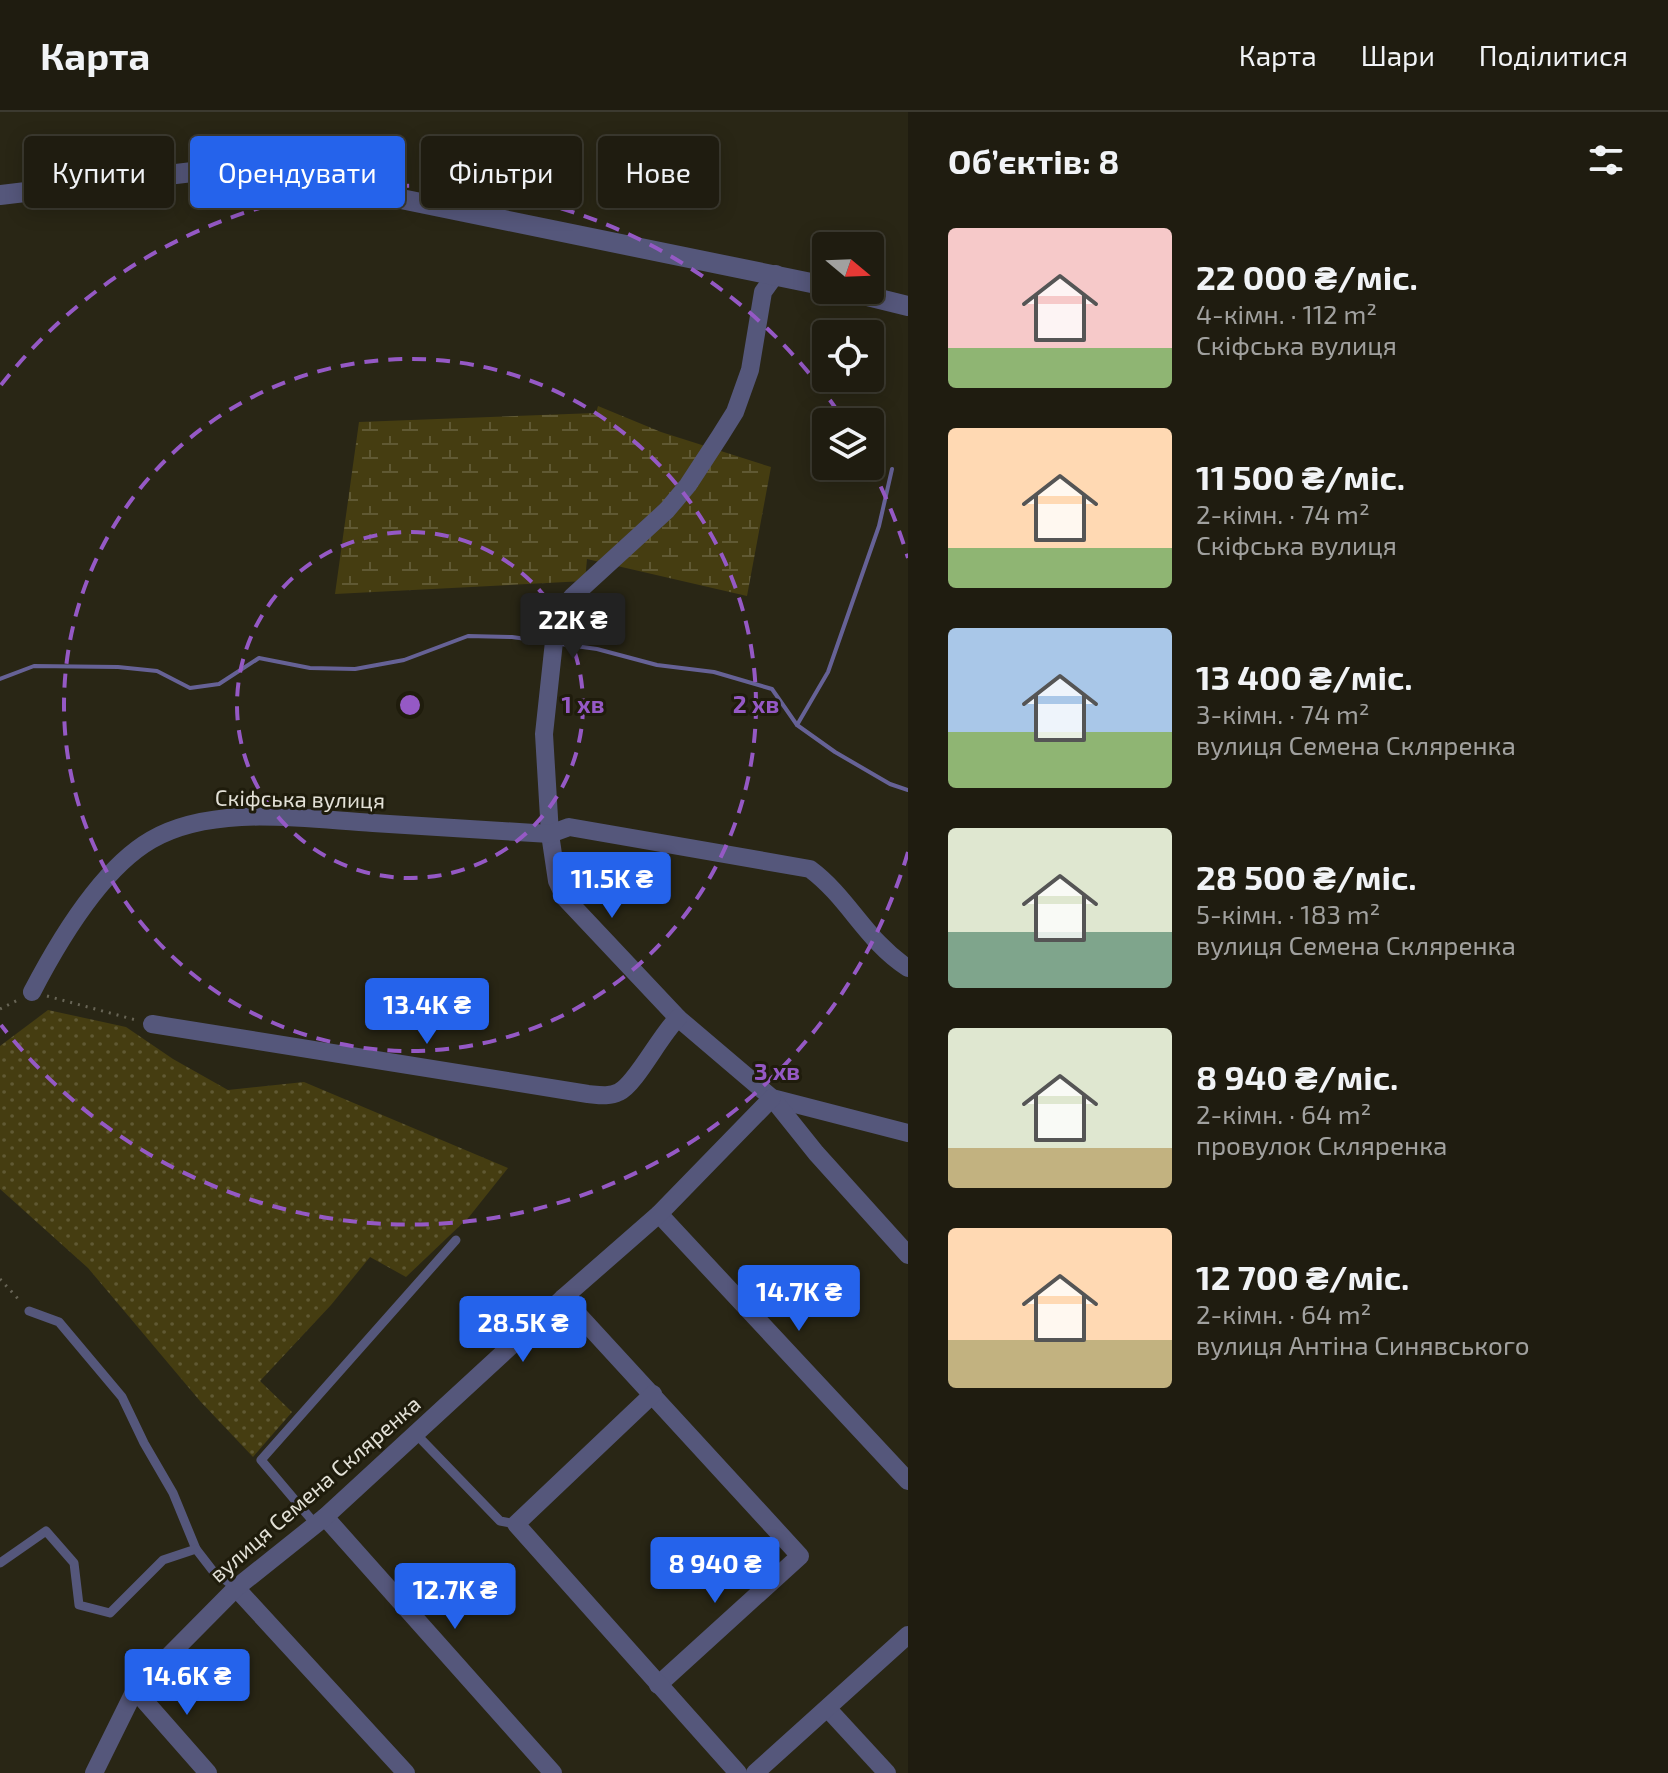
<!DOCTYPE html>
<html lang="uk">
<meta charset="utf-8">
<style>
:root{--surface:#1f1c10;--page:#272519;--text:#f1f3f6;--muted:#a1a19f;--line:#3c3a30;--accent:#2563eb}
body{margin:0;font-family:"Exo 2",sans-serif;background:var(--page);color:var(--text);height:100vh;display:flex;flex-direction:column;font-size:30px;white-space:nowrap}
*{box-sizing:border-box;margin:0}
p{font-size:26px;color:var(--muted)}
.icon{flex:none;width:44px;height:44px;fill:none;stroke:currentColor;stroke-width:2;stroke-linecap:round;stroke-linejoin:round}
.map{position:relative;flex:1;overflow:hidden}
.panel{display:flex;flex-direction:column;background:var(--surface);width:760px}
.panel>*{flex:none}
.guide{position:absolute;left:24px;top:24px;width:760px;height:72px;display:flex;gap:16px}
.needle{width:52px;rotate:109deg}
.fabs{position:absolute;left:812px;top:120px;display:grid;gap:16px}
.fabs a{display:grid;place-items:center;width:72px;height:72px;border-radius:8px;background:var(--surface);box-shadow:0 4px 20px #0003,0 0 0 2px var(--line);font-size:40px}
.price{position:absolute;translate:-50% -68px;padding:0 18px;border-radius:8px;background:var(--accent);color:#fff;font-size:26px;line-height:52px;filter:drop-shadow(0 2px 4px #0008)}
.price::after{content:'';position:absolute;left:50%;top:48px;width:24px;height:18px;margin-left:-12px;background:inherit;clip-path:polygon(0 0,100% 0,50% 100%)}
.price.current{background:#222;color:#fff}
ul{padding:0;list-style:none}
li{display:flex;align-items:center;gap:24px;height:200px;padding:0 40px}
li span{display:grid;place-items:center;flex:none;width:224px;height:160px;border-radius:8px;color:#555}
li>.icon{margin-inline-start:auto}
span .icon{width:96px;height:96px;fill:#fffc;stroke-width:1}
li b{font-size:34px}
h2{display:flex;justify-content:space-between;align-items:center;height:96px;padding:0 40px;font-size:34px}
.tag{padding:0 28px;border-radius:8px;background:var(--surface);box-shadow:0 4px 20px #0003,0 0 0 2px var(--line);font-size:28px;line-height:72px}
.tag.current{background:var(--accent);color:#fff}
header{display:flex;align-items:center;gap:48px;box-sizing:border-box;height:112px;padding:0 40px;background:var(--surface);border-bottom:2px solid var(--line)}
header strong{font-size:38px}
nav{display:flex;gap:44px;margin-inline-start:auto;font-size:28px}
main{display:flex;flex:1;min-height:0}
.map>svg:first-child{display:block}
</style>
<header>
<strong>Карта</strong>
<nav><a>Карта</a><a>Шари</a><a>Поділитися</a></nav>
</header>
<main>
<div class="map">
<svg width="908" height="1661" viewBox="0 0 908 1661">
<defs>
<pattern id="wetland-marsh" width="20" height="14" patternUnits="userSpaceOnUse" patternTransform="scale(2)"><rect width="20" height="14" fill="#453d11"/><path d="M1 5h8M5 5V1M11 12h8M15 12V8" fill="none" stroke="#605933"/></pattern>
<pattern id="garden-dots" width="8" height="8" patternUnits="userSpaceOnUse" patternTransform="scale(2)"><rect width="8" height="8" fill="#453d11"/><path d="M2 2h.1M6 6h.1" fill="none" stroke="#605933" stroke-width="1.8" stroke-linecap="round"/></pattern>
</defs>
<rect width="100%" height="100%" fill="#292615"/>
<polygon fill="url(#wetland-marsh)" points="598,294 661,320 771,355 747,484 587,447 585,469 335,482 359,310 596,301"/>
<polygon fill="url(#garden-dots)" points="48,898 126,915 173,947 228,978 304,970 508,1056 469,1105 406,1165 370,1145 331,1193 260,1269 292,1300 253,1345 200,1289 88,1156 0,1077 0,934"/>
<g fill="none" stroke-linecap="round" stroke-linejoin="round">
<g stroke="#666296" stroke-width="4">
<polyline points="561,532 597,537 657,553 714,560 772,577 797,613 835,640 890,672 908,678"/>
<polyline points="0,567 34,554 118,555 157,559 190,576 219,572 259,546 310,556 355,557 404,548 468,524 512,525 548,530"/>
<polyline points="797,613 828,560 879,414 892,357"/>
</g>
<g stroke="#686556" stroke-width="3" stroke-dasharray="2 6" stroke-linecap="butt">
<polyline points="47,884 136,908"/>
<polyline points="0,897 18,888"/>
<polyline points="0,1167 21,1190"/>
</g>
<g stroke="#55577b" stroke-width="9">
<polyline points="29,1199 59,1210 122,1285 144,1331 173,1381 196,1437 213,1459 236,1476"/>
<polyline points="416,1322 500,1409 516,1412"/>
<polyline points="316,1413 261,1348 456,1128"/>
<polyline points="0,1451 46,1419 74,1451 79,1493 110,1501 163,1448 196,1437"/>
</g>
<g stroke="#55577b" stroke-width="18">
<polyline points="776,162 763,180 750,258 735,300 720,324 688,373 667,398 572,485 562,497 556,511 544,622 550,722 557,769 565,786 678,906 772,986 908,1021"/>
<path d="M 32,880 C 58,830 101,757 151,728 C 213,692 305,707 373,711 C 432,715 491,718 550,722 L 569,715 L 810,757 C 849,786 866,829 908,856"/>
<path d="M 152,912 L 588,982 C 599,983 609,985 619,980 C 636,972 660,923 678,906"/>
<polyline points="772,986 816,1041 908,1143"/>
<polyline points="659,1102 908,1369"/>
<polyline points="563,1186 800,1444 658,1573"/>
<polyline points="653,1282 516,1412 738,1661"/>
<polyline points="325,1405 553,1661"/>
<polyline points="236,1476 406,1661"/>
<polyline points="135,1578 208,1661"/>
<polyline points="828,1597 887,1661"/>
<polyline points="94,1661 135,1578 236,1476 325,1405 563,1186 659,1102 772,986"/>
<polyline points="755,1661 908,1523"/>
</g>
<g stroke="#55577b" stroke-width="20">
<polyline points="0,83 226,56 279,62 826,174"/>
<polyline points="843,178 908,194"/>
</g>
</g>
<g fill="none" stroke="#9559c5" stroke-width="4" stroke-dasharray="14 10">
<circle cx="410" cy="593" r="173"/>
<circle cx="410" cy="593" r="346"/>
<path d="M908 740A519 519 0 0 1 1 913M1 273A519 519 0 0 1 843 307M870 353A519 519 0 0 1 908 446"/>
</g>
<g text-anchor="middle" stroke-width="6" stroke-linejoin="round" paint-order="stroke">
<g font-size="22" fill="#e3e1d7" stroke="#1f1c0c">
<text transform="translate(300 687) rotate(1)" y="8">Скіфська вулиця</text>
<text transform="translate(315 1377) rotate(-41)" y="8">вулиця Семена Скляренка</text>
</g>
</g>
<circle cx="410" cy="593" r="12" fill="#9559c5" stroke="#1f1c0c" stroke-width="4"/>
<g font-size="24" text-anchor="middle" font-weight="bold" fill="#9559c5" stroke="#1f1c0c" stroke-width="6" stroke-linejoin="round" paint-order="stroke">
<text x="583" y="601">1 хв</text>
<text x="756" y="601">2 хв</text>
<text x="777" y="968">3 хв</text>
</g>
</svg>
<div class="fabs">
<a><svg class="needle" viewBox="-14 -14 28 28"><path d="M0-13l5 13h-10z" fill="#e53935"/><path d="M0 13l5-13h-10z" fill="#a1a19f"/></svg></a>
<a><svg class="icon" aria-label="locate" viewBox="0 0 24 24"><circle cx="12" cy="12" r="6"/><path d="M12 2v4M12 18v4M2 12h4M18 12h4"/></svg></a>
<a><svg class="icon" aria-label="layers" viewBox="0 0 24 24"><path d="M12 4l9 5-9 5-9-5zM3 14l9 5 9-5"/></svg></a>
</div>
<b class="price current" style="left:573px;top:549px">22K ₴</b>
<b class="price" style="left:612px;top:808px">11.5K ₴</b>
<b class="price" style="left:427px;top:934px">13.4K ₴</b>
<b class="price" style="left:799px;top:1221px">14.7K ₴</b>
<b class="price" style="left:523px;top:1252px">28.5K ₴</b>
<b class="price" style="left:715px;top:1493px">8 940 ₴</b>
<b class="price" style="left:455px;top:1519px">12.7K ₴</b>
<b class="price" style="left:187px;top:1605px">14.6K ₴</b>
<div class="guide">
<a class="tag">Купити</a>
<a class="tag current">Орендувати</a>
<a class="tag">Фільтри</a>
<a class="tag">Нове</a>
</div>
</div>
<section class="panel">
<h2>Об’єктів: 8<svg class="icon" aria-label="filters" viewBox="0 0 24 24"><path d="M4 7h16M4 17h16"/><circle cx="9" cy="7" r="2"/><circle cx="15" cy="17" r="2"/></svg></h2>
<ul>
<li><span style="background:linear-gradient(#f6c9c9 75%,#8fb573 0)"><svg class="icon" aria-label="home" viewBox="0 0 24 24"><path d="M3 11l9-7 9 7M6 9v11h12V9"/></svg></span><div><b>22 000 ₴/міс.</b><p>4-кімн. · 112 m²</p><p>Скіфська вулиця</p></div></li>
<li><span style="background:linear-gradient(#ffd9b3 75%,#8fb573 0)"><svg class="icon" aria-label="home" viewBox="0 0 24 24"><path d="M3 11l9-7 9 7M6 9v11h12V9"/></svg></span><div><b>11 500 ₴/міс.</b><p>2-кімн. · 74 m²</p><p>Скіфська вулиця</p></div></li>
<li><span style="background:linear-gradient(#a9c7e8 65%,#8fb573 0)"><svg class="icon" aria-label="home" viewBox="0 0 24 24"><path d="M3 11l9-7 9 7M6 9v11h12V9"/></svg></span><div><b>13 400 ₴/міс.</b><p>3-кімн. · 74 m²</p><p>вулиця Семена Скляренка</p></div></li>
<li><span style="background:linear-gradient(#dfe7d0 65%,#7fa58c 0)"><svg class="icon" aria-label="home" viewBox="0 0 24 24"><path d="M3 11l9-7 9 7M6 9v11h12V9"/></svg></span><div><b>28 500 ₴/міс.</b><p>5-кімн. · 183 m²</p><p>вулиця Семена Скляренка</p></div></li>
<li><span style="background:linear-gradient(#dfe7d0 75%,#c2b280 0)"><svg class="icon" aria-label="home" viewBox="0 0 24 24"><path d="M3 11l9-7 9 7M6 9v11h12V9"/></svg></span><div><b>8 940 ₴/міс.</b><p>2-кімн. · 64 m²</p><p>провулок Скляренка</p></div></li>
<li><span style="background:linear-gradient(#ffd9b3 70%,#c2b280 0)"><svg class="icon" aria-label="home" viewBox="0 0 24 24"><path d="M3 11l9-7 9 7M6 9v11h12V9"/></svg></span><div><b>12 700 ₴/міс.</b><p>2-кімн. · 64 m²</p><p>вулиця Антіна Синявського</p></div></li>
</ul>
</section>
</main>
